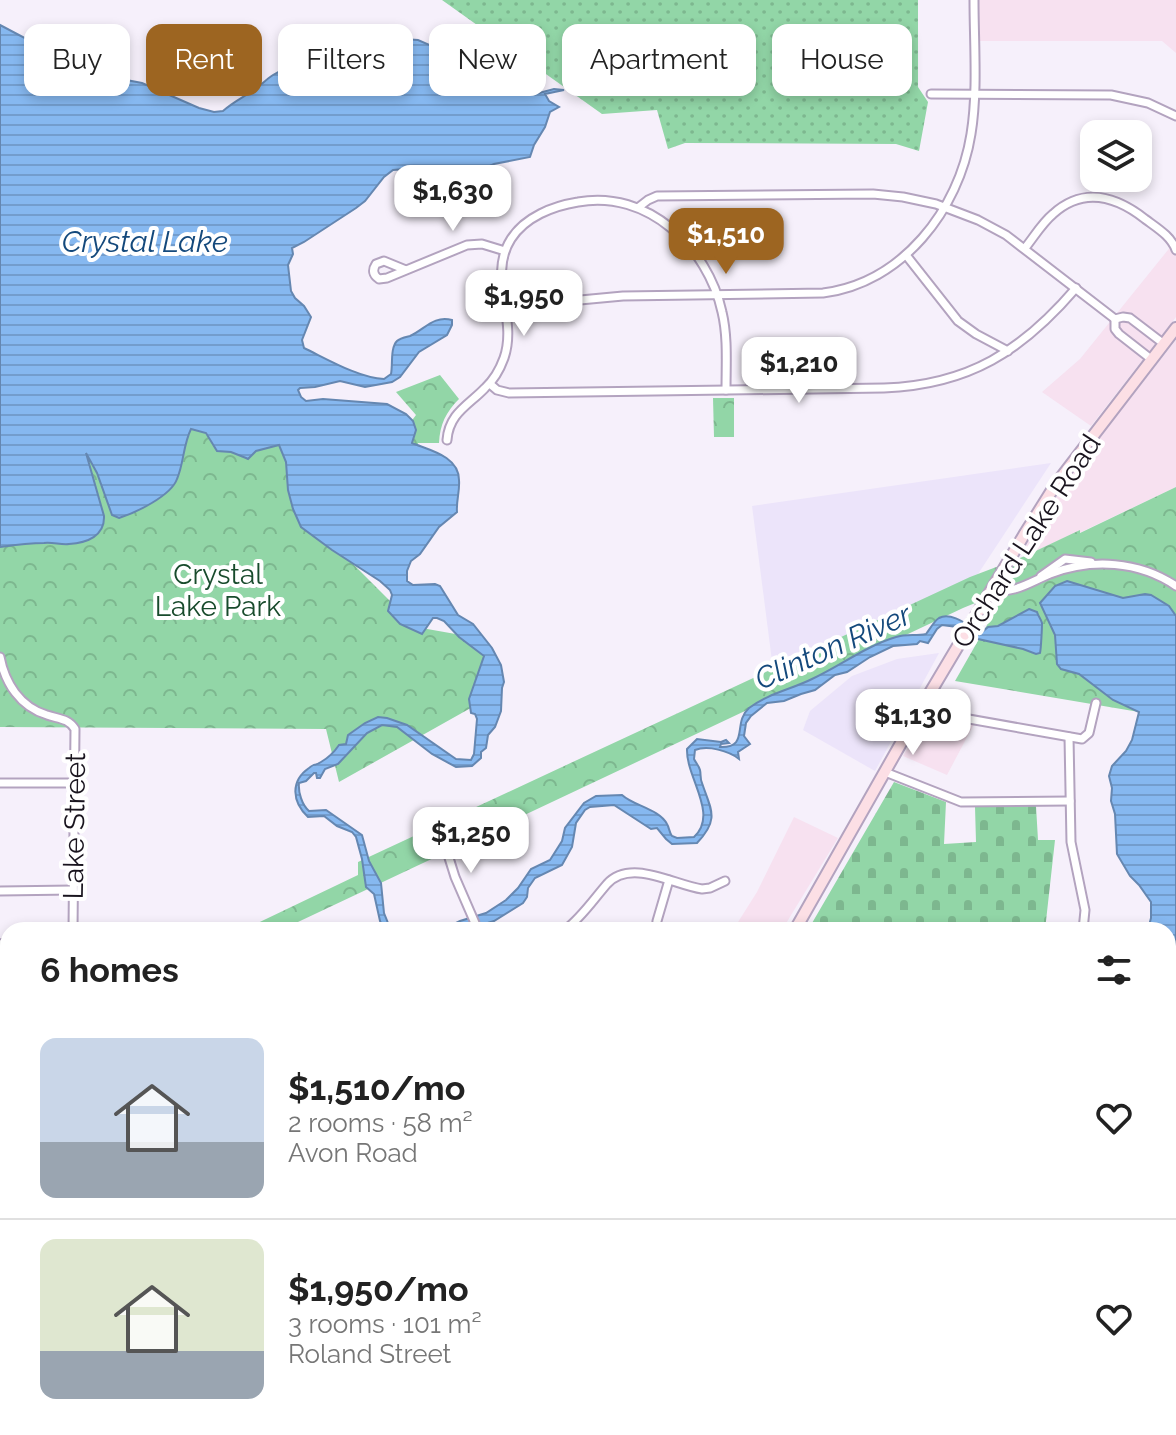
<!DOCTYPE html>
<meta charset="utf-8">
<style>
:root{--surface:#fff;--page:#f2f2f2;--text:#222;--muted:#767676;--line:#e0e0e0;--accent:#9d6521}
body{margin:0;font-family:Raleway,sans-serif;background:var(--page);color:var(--text);height:100vh;display:flex;flex-direction:column;font-size:30px;white-space:nowrap}
*{box-sizing:border-box;margin:0}
p{font-size:26px;color:var(--muted)}
.icon{flex:none;width:44px;height:44px;fill:none;stroke:currentColor;stroke-width:2;stroke-linecap:round;stroke-linejoin:round}
.map{position:relative;flex:1;overflow:hidden}
.panel{position:absolute;left:0px;top:922px;width:1176px;height:514px;display:flex;flex-direction:column;background:var(--surface);border-radius:24px 24px 0 0;box-shadow:0 4px 12px #0003}
.panel>*{flex:none}
.guide{position:absolute;left:24px;top:24px;width:1128px;height:72px;display:flex;gap:16px}
.fabs{position:absolute;left:1080px;top:120px;display:grid;gap:16px}
.fabs a{display:grid;place-items:center;width:72px;height:72px;border-radius:16px;background:var(--surface);box-shadow:0 4px 12px #0003;font-size:40px}
.price{position:absolute;translate:-50% -68px;padding:0 18px;border-radius:16px;background:#fff;color:#222;font-size:26px;line-height:52px;filter:drop-shadow(0 2px 4px #0008)}
.price::after{content:'';position:absolute;left:50%;top:48px;width:24px;height:18px;margin-left:-12px;background:inherit;clip-path:polygon(0 0,100% 0,50% 100%)}
.price.selected{background:var(--accent);color:#fff}
ul{padding:0;list-style:none}
li{display:flex;align-items:center;gap:24px;height:200px;padding:0 40px}
li+li{border-top:2px solid var(--line)}
li span{display:grid;place-items:center;flex:none;width:224px;height:160px;border-radius:16px;color:#555}
li>.icon{margin-inline-start:auto}
span .icon{width:96px;height:96px;fill:#fffc;stroke-width:1}
li b{font-size:34px}
h2{display:flex;justify-content:space-between;align-items:center;height:96px;padding:0 40px;font-size:34px}
.pill{padding:0 28px;border-radius:16px;background:var(--surface);box-shadow:0 4px 12px #0003;font-size:28px;line-height:72px}
.pill.selected{background:var(--accent);color:#fff}
.map>svg:first-child{display:block}
</style>
<div class="map">
<svg width="1176" height="1435" viewBox="0 0 1176 1435">
<defs>
<pattern id="grass-dots" width="8" height="8" patternUnits="userSpaceOnUse" patternTransform="scale(2)"><rect width="8" height="8" fill="#92d6a7"/><path d="M2 2h.1M6 6h.1" fill="none" stroke="#7db78f" stroke-width="1.8" stroke-linecap="round"/></pattern>
<pattern id="cemetery-stones" width="16" height="16" patternUnits="userSpaceOnUse" patternTransform="scale(2)"><rect width="16" height="16" fill="#92d6a7"/><path d="M2 7V4a2 2 0 0 1 4 0v3zM10 15v-3a2 2 0 0 1 4 0v3z" fill="#7db78f"/></pattern>
<pattern id="park-crowns" width="20" height="18" patternUnits="userSpaceOnUse" patternTransform="scale(2)"><rect width="20" height="18" fill="#92d6a7"/><path d="M2 6a3 3 0 1 1 6 0M12 15a3 3 0 1 1 6 0" fill="none" stroke="#7db78f"/></pattern>
<pattern id="water-rules" width="6" height="5" patternUnits="userSpaceOnUse" patternTransform="scale(2)"><rect width="6" height="5" fill="#86b8f0"/><path d="M0 2.5h6" fill="none" stroke="#739dcd"/></pattern>
</defs>
<rect width="100%" height="100%" fill="#f6f0fb"/>
<g fill="#f7e1f0">
<polygon points="978,0 1176,0 1176,53 1162,41 978,41"/>
<polygon points="1176,240 1176,317 1091,426 1042,392 1080,359"/>
<polygon points="1176,340 1176,487 1079,533 1079,531 1025,556 1024,549 1043,516 1088,452"/>
<polygon points="925,716 974,724 947,775 903,756"/>
<polygon points="794,817 838,838 782,930 733,930 757,892"/>
</g>
<g fill="#ece4fa">
<polygon points="1051,463 978,574 773,669 752,506"/>
<polygon points="939,653 875,771 803,730 810,711 852,676 897,659"/>
</g>
<polygon fill="url(#grass-dots)" points="442,0 918,0 918,87 928,102 919,151 896,144 685,143 668,149 657,110 602,114"/>
<polygon fill="url(#cemetery-stones)" points="894,782 946,802 944,844 976,842 975,807 1036,806 1038,840 1055,840 1045,930 808,930"/>
<g fill="url(#park-crowns)">
<path d="M 440,375 L 459,399 C 446,412 440,424 439,443 L 418,443 L 416,502 L 354,503 L 354,565 L 416,627 L 478,638 L 501,691 L 339,782 L 326,729 L 0,727 L 0,541 L 78,445 L 181,415 L 395,443 L 416,415 L 396,392 Z"/>
<polygon points="713,398 734,398 734,437 714,437"/>
<polygon points="1176,487 1176,778 1139,712 955,681 1007,590 963,608 281,930 243,930 358,875 358,862 970,577 1025,556 1080,530 1080,533"/>
</g>
<g fill="url(#water-rules)" stroke="#6587b1" stroke-width="2">
<path d="M 0,25 L 42,47 L 74,68 L 95,74 L 142,83 L 199,108 L 214,112 L 223,111 C 234,101 246,96 258,87 C 263,83 267,79 273,75 C 287,67 315,56 331,56 C 342,55 349,65 361,62 C 376,58 380,41 394,34 L 403,39 L 418,40 L 432,46 L 441,53 L 462,58 L 481,73 L 488,80 L 498,82 C 505,77 511,70 520,76 L 520,81 L 523,84 L 534,84 L 539,93 L 554,89 L 564,90 L 545,94 L 549,101 L 559,107 L 550,112 L 545,127 L 534,145 L 530,157 L 494,164 L 472,174 L 457,177 L 444,177 L 418,168 L 393,170 L 384,177 L 365,201 L 356,208 L 304,242 L 292,248 L 293,254 L 288,265 L 291,291 L 295,298 L 304,306 L 311,317 L 302,340 L 304,348 C 327,359 359,378 384,379 L 391,374 C 393,365 390,348 397,341 C 400,338 406,337 410,336 C 425,329 434,315 452,320 L 452,325 L 447,335 L 419,352 L 400,377 L 392,382 L 365,387 L 340,381 L 315,387 L 300,388 L 298,390 L 301,397 L 306,401 L 323,399 L 387,404 L 406,414 L 413,421 L 416,430 L 412,443 C 429,450 459,456 459,480 C 460,491 456,501 457,512 L 439,527 L 420,554 L 411,561 L 407,571 L 407,581 L 413,585 L 435,584 L 440,586 L 458,615 L 473,624 L 492,648 L 501,665 L 504,682 L 502,688 L 501,711 L 495,727 L 488,735 L 486,748 L 481,752 L 481,758 L 472,766 L 456,767 L 432,754 L 397,727 L 382,725 L 367,733 L 338,764 L 325,769 L 320,778 L 317,778 L 316,773 L 314,773 L 306,781 L 299,783 C 298,792 302,805 309,811 L 326,810 L 362,835 L 369,861 L 381,883 L 384,913 L 388,923 L 396,930 L 384,930 L 380,921 L 374,894 L 366,887 L 362,859 L 356,837 L 352,832 L 337,826 L 324,816 L 308,817 C 292,802 290,781 309,768 C 318,761 311,768 321,762 C 328,758 335,751 339,745 L 346,744 L 348,735 L 365,723 L 378,717 L 387,718 L 407,725 L 456,759 L 471,760 L 474,754 L 477,719 L 475,714 L 471,713 L 469,699 L 484,656 L 459,637 L 444,621 L 437,618 L 433,618 L 422,634 L 400,624 L 388,611 L 392,595 L 390,590 L 380,581 L 332,550 L 301,527 L 293,509 L 288,490 L 286,462 L 279,445 L 256,451 L 248,459 L 246,458 L 231,452 L 217,451 L 206,433 L 191,429 C 183,445 184,463 177,479 C 171,496 135,513 119,518 L 112,515 L 97,473 L 86,453 L 104,516 C 105,536 87,543 69,544 C 61,545 53,542 44,543 C 30,543 14,545 0,547 Z"/>
<polygon points="1067,581 1123,598 1145,594 1151,595 1169,606 1176,616 1176,979 1174,982 1168,978 1168,930 1148,930 1151,918 1151,902 1139,885 1130,876 1117,854 1115,814 1111,801 1112,788 1109,776 1112,766 1126,751 1132,740 1139,712 1113,700 1079,674 1061,669 1057,664 1055,635 1040,603 1055,586"/>
<path d="M 1029,609 L 1037,612 C 1038,616 1041,619 1042,623 C 1042,628 1041,649 1040,653 L 1036,654 L 1023,649 L 978,639 L 957,627 L 942,625 L 937,629 L 928,643 L 920,641 L 917,644 L 893,646 L 870,657 L 847,672 L 835,675 L 815,690 L 801,694 L 784,701 L 767,703 L 751,716 L 746,723 L 744,736 L 750,744 L 738,752 L 739,759 C 729,751 708,745 695,750 L 694,759 C 696,763 699,766 700,770 C 701,774 700,779 702,783 C 711,810 720,819 697,843 L 672,844 L 666,839 L 657,828 L 651,829 L 614,805 L 590,807 L 585,810 L 576,823 L 572,847 L 562,865 L 535,878 L 528,888 L 527,897 L 523,903 L 494,921 L 465,930 L 442,930 L 460,921 L 486,913 L 506,900 L 518,888 L 531,869 L 550,860 L 562,841 L 565,828 L 584,803 L 596,796 L 622,795 C 634,806 659,809 667,824 C 669,827 669,832 672,836 L 677,838 L 694,837 C 719,814 686,778 687,749 L 697,739 L 721,742 L 726,740 L 729,743 L 721,744 L 720,747 C 750,748 732,723 749,708 C 767,694 792,689 812,679 C 840,666 866,646 896,637 C 906,634 916,636 926,634 C 930,629 934,621 939,618 C 952,611 970,627 981,633 L 988,627 L 998,626 Z"/>
</g>
<g fill="none" stroke-linecap="round" stroke-linejoin="round">
<defs>
<g id="minor">
<polyline points="931,94 1111,95 1148,103 1176,116"/>
<polyline points="639,207 648,200 657,196 873,194 903,197 936,204 978,220 1006,235 1115,319 1123,317 1130,318 1164,344"/>
<path d="M 1025,248 C 1034,237 1042,223 1053,214 C 1084,186 1117,197 1145,219 C 1157,228 1171,236 1176,250"/>
<polyline points="906,255 958,321 976,334 1008,351"/>
<path d="M 406,270 L 384,261 L 376,264 C 372,270 373,275 379,279 L 387,278 L 467,245 L 482,244 L 505,251"/>
<path d="M 505,307 L 623,296 L 823,293 C 902,283 959,210 971,134 C 978,91 974,44 974,0"/>
<polyline points="1115,319 1115,329 1119,334 1151,359"/>
<path d="M 490,384 L 497,390 L 509,393 L 884,388 C 969,385 1022,351 1076,288"/>
<path d="M 447,440 C 449,413 469,405 485,388 C 494,380 500,369 504,358 C 518,318 487,277 511,239 C 525,217 553,206 578,202 C 647,189 708,247 722,312 C 728,337 726,364 726,390"/>
<polyline points="1041,576 1065,559 1091,562"/>
<path d="M 991,591 C 1016,593 1028,583 1050,574 C 1092,558 1139,561 1176,586"/>
<path d="M 0,657 C 5,683 20,707 47,715 C 58,719 68,718 75,729 L 73,930"/>
<polyline points="921,708 935,713 1082,739 1089,733 1096,703"/>
<polyline points="1069,737 1071,842 1085,910 1083,930"/>
<polyline points="885,772 961,802 1070,801"/>
<polyline points="0,783 75,783"/>
<polyline points="445,845 455,877 478,930"/>
<polyline points="0,891 73,890"/>
<path d="M 565,930 C 582,917 593,900 607,884 C 631,858 674,885 702,889 L 710,888 L 725,881"/>
<polyline points="656,930 657,921 669,880"/>
<polyline points="0,944 8,942"/>
<polyline points="0,1038 8,1034"/>
<polyline points="0,1100 8,1098"/>
<polyline points="1168,1144 1176,1143"/>
<polyline points="1168,1254 1176,1253"/>
<polyline points="1168,1268 1176,1327"/>
<polyline points="122,1428 126,1435"/>
<polyline points="539,1428 539,1435"/>
<polyline points="610,1428 626,1435"/>
<polyline points="915,1428 915,1435"/>
<polyline points="1014,1428 1015,1435"/>
<polyline points="1104,1428 1105,1435"/>
<polyline points="240,1435 252,1428"/>
<polyline points="447,1435 447,1428"/>
<polyline points="676,1435 678,1428"/>
<polyline points="801,1435 801,1428"/>
</g>
<g id="tertiary">
<polyline points="1168,1022 1176,1024"/>
<polyline points="354,1428 354,1435"/>
</g>
<g id="secondary">
<polyline points="795,930 921,708 1024,535 1056,484 1176,328"/>
<polyline points="0,1384 8,1381"/>
<polyline points="0,1410 8,1406"/>
</g>
</defs>
<use href="#minor" stroke="#b3a3bf" stroke-width="11"/>
<use href="#tertiary" stroke="#b3a3bf" stroke-width="12"/>
<use href="#secondary" stroke="#b3a3bf" stroke-width="14"/>
<use href="#minor" stroke="#fff" stroke-width="7"/>
<use href="#tertiary" stroke="#fff" stroke-width="8"/>
<use href="#secondary" stroke="#fcdfe5" stroke-width="10"/>
</g>
<g text-anchor="middle" stroke-width="8" stroke-linejoin="round" paint-order="stroke">
<g font-size="28" fill="#19141e" stroke="#fff">
<text transform="translate(1026 541) rotate(-57)" y="10">Orchard Lake Road</text>
<text transform="translate(74 826) rotate(-89)" y="10">Lake Street</text>
</g>
<g font-size="28" fill="#184b2c" stroke="#fff">
<text x="218" y="584">Crystal<tspan x="218" dy="32">Lake Park</tspan></text>
</g>
<g font-size="30" font-style="italic" fill="#14497c" stroke="#fff">
<text x="145" y="252">Crystal Lake</text>
<text transform="translate(833 647) rotate(-24)" y="10">Clinton River</text>
</g>
</g>
</svg>
<div class="fabs">
<a><svg class="icon" aria-label="layers" viewBox="0 0 24 24"><path d="M12 4l9 5-9 5-9-5zM3 14l9 5 9-5"/></svg></a>
</div>
<b class="price" style="left:453px;top:233px">$1,630</b>
<b class="price selected" style="left:726px;top:276px">$1,510</b>
<b class="price" style="left:524px;top:338px">$1,950</b>
<b class="price" style="left:799px;top:405px">$1,210</b>
<b class="price" style="left:913px;top:757px">$1,130</b>
<b class="price" style="left:471px;top:875px">$1,250</b>
<div class="guide">
<a class="pill">Buy</a>
<a class="pill selected">Rent</a>
<a class="pill">Filters</a>
<a class="pill">New</a>
<a class="pill">Apartment</a>
<a class="pill">House</a>
</div>
<section class="panel">
<h2>6 homes<svg class="icon" aria-label="filters" viewBox="0 0 24 24"><path d="M4 7h16M4 17h16"/><circle cx="9" cy="7" r="2"/><circle cx="15" cy="17" r="2"/></svg></h2>
<ul>
<li><span style="background:linear-gradient(#c9d6e8 65%,#9aa5b1 0)"><svg class="icon" aria-label="home" viewBox="0 0 24 24"><path d="M3 11l9-7 9 7M6 9v11h12V9"/></svg></span><div><b>$1,510/mo</b><p>2 rooms · 58 m²</p><p>Avon Road</p></div><svg class="icon" aria-label="heart" viewBox="0 0 24 24"><path d="M12 20l-8-8c-3-5 5-10 8-4 3-6 11-1 8 4z"/></svg></li>
<li><span style="background:linear-gradient(#dfe7d0 70%,#9aa5b1 0)"><svg class="icon" aria-label="home" viewBox="0 0 24 24"><path d="M3 11l9-7 9 7M6 9v11h12V9"/></svg></span><div><b>$1,950/mo</b><p>3 rooms · 101 m²</p><p>Roland Street</p></div><svg class="icon" aria-label="heart" viewBox="0 0 24 24"><path d="M12 20l-8-8c-3-5 5-10 8-4 3-6 11-1 8 4z"/></svg></li>
</ul>
</section>
</div>
